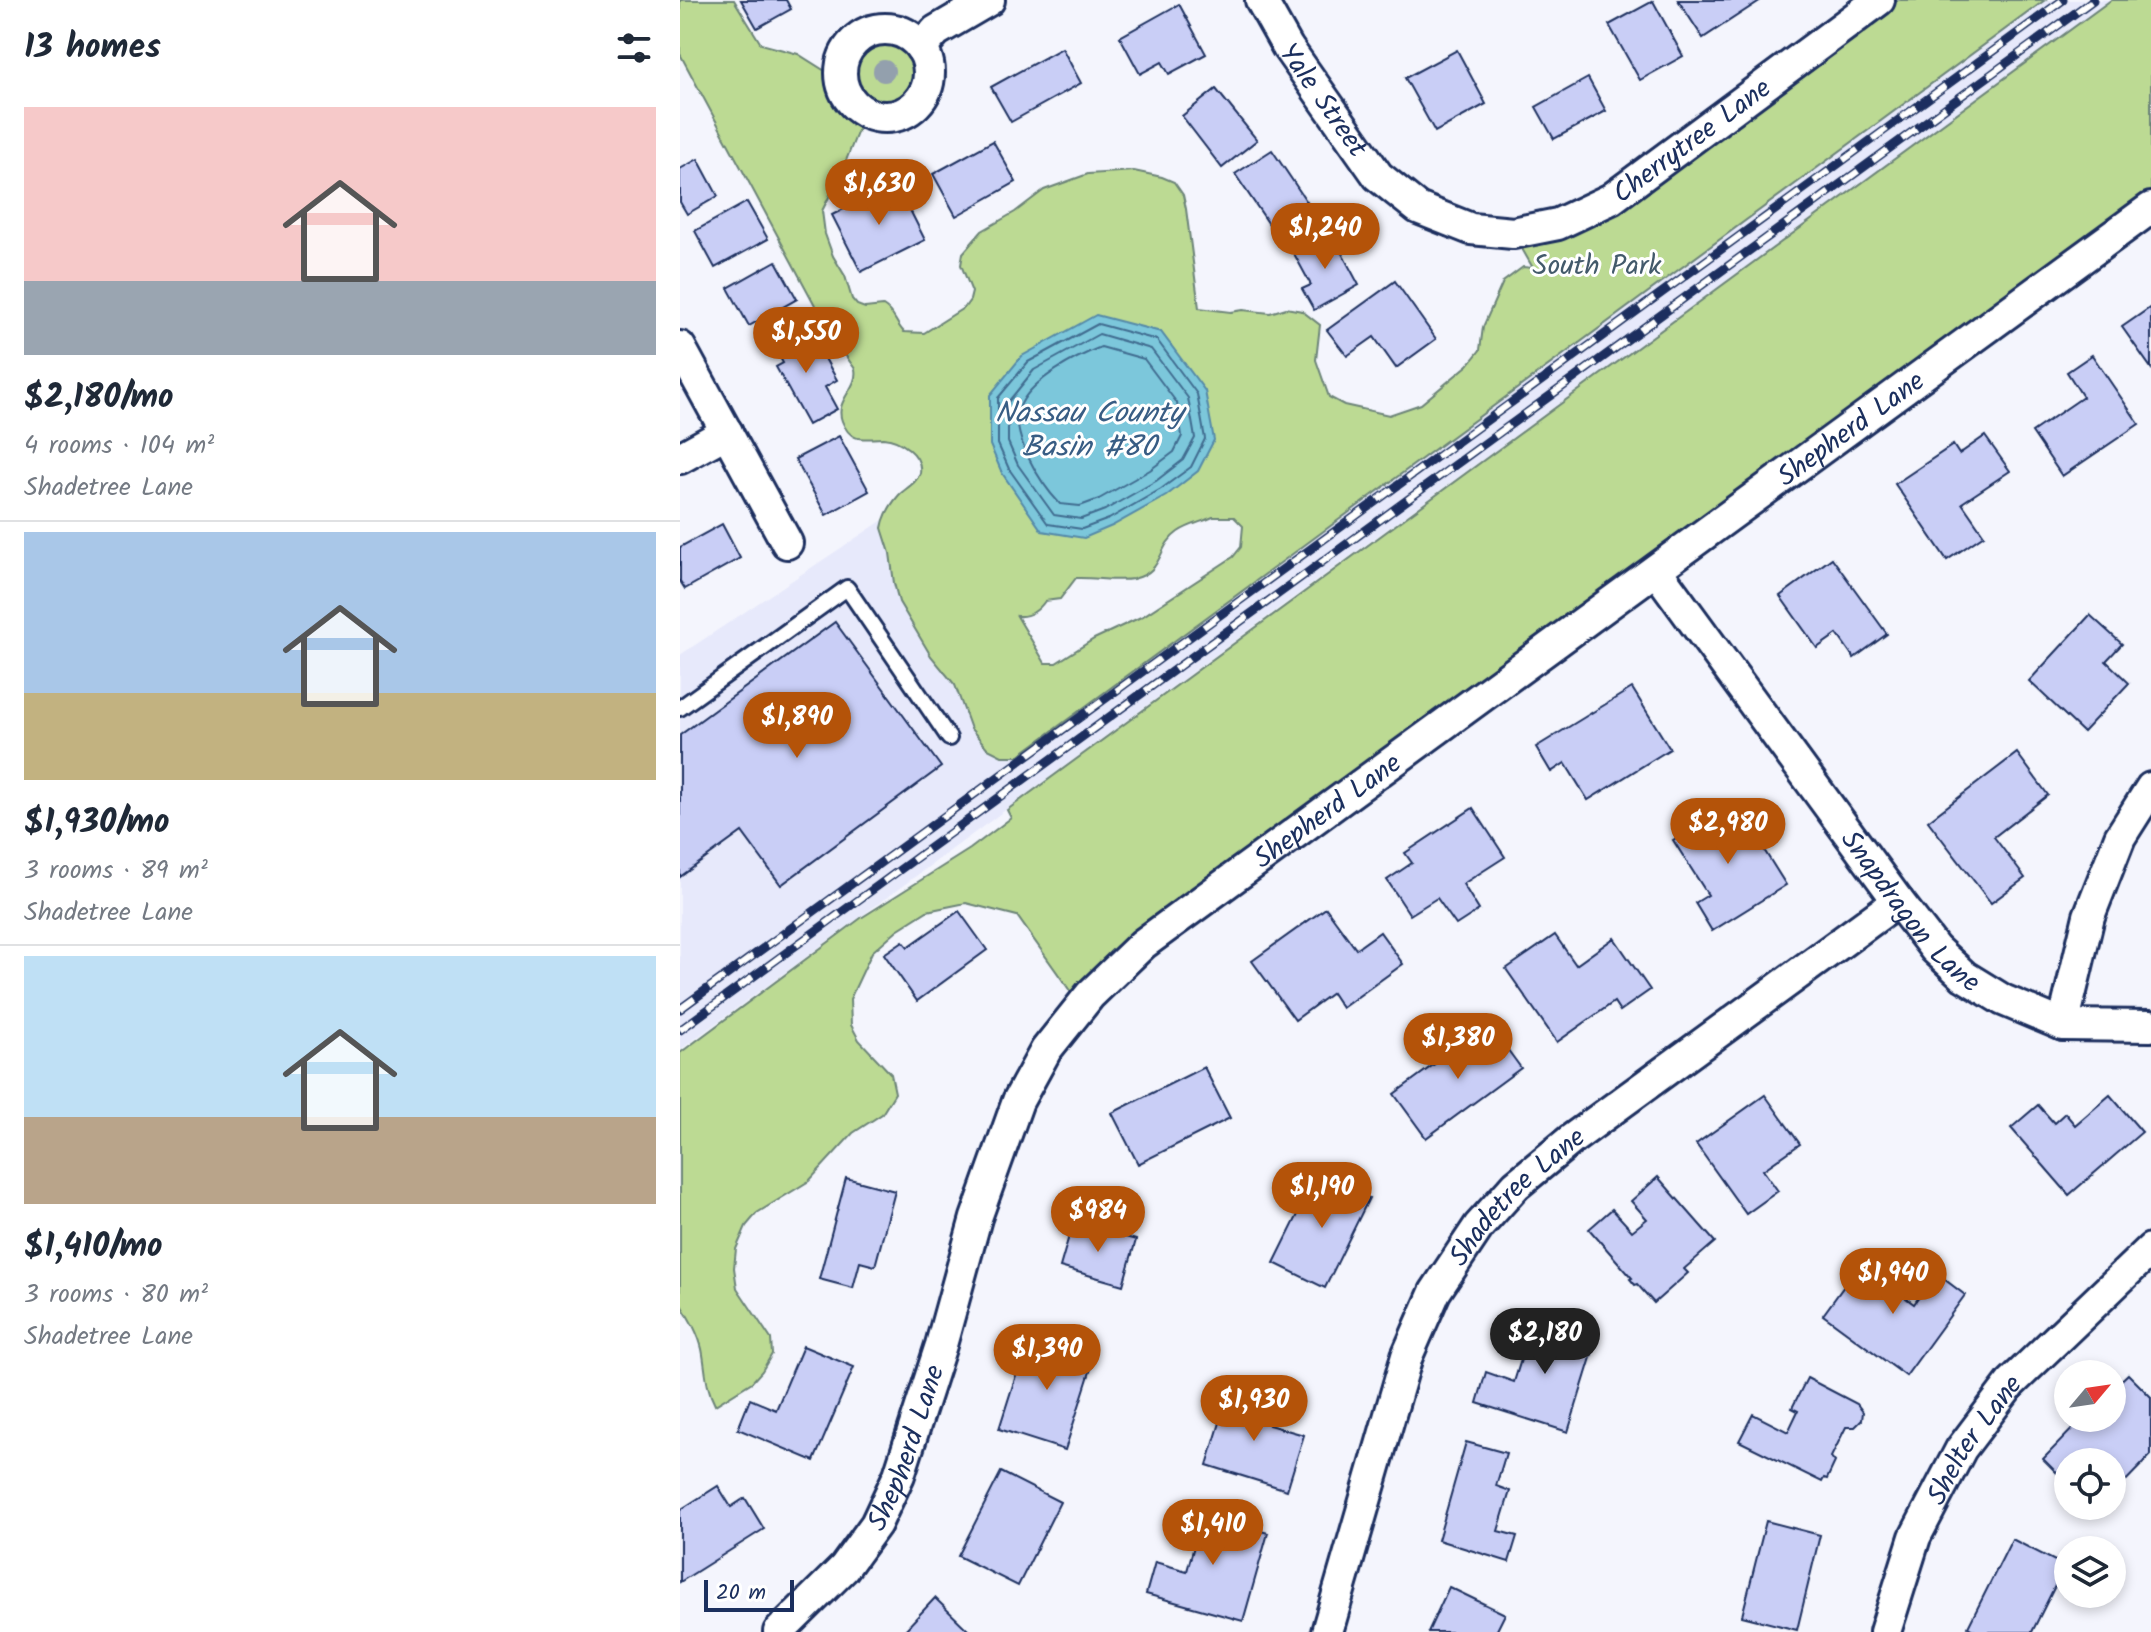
<!DOCTYPE html>
<meta charset="utf-8">
<style>
:root{--surface:#fff;--page:#f6f6f7;--text:#1f2937;--muted:#747a83;--line:#e0e1e3;--accent:#b45309}
body{margin:0;font-family:Kalam,sans-serif;background:var(--page);color:var(--text);height:100vh;display:flex;flex-direction:column;font-size:30px;white-space:nowrap}
*{box-sizing:border-box;margin:0}
p{font-size:26px;color:var(--muted)}
.icon{flex:none;width:44px;height:44px;fill:none;stroke:currentColor;stroke-width:2;stroke-linecap:round;stroke-linejoin:round}
.map{position:relative;flex:1;overflow:hidden}
.details{display:flex;flex-direction:column;background:var(--surface);width:680px}
.details>*{flex:none}
.needle{width:52px;rotate:61deg}
.fabs{position:absolute;left:1374px;top:1360px;display:grid;gap:16px}
.fabs a{display:grid;place-items:center;width:72px;height:72px;border-radius:50%;background:var(--surface);box-shadow:0 4px 12px #0003;font-size:40px}
.scale{position:absolute;left:24px;bottom:20px;width:90px;box-sizing:border-box;padding-left:8px;border:4px solid #1b2f5e;border-top:0;font-size:22px;line-height:28px;white-space:nowrap;color:#1b2f5e;-webkit-text-stroke:6px #fff;paint-order:stroke}
.price{position:absolute;translate:-50% -68px;padding:0 18px;border-radius:28px;background:var(--accent);color:#fff;font-size:26px;line-height:52px;filter:drop-shadow(0 2px 4px #0008)}
.price::after{content:'';position:absolute;left:50%;top:48px;width:24px;height:18px;margin-left:-12px;background:inherit;clip-path:polygon(0 0,100% 0,50% 100%)}
.price.current{background:#222;color:#fff}
ul{padding:0;list-style:none}
li{display:grid;align-content:center;gap:16px;height:424px;padding:0 24px}
li+li{border-top:2px solid var(--line)}
li span{display:grid;place-items:center;height:248px;border-radius:0px;color:#555}
li>.icon{margin-inline-start:auto}
span .icon{width:144px;height:144px;fill:#fffc;stroke-width:1}
li b{font-size:34px}
h2{display:flex;justify-content:space-between;align-items:center;height:96px;padding:0 24px;font-size:34px}
main{display:flex;flex:1;min-height:0}
.map>svg:first-child{display:block}
</style>
<main>
<section class="details">
<h2>13 homes<svg class="icon" aria-label="filters" viewBox="0 0 24 24"><path d="M4 7h16M4 17h16"/><circle cx="9" cy="7" r="2"/><circle cx="15" cy="17" r="2"/></svg></h2>
<ul>
<li><span style="background:linear-gradient(#f6c9c9 70%,#9aa5b1 0)"><svg class="icon" aria-label="home" viewBox="0 0 24 24"><path d="M3 11l9-7 9 7M6 9v11h12V9"/></svg></span><div><b>$2,180/mo</b><p>4 rooms · 104 m²</p><p>Shadetree Lane</p></div></li>
<li><span style="background:linear-gradient(#a9c7e8 65%,#c2b280 0)"><svg class="icon" aria-label="home" viewBox="0 0 24 24"><path d="M3 11l9-7 9 7M6 9v11h12V9"/></svg></span><div><b>$1,930/mo</b><p>3 rooms · 89 m²</p><p>Shadetree Lane</p></div></li>
<li><span style="background:linear-gradient(#bfe0f5 65%,#b9a48a 0)"><svg class="icon" aria-label="home" viewBox="0 0 24 24"><path d="M3 11l9-7 9 7M6 9v11h12V9"/></svg></span><div><b>$1,410/mo</b><p>3 rooms · 80 m²</p><p>Shadetree Lane</p></div></li>
</ul>
</section>
<div class="map">
<svg width="1471" height="1632" viewBox="0 0 1471 1632">
<rect width="100%" height="100%" fill="#f4f5fd"/>
<filter id="ink" filterUnits="userSpaceOnUse"><feTurbulence type="fractalNoise" baseFrequency=".0125" numOctaves="2"/><feDisplacementMap in="SourceGraphic" scale="16" xChannelSelector="R" yChannelSelector="G"/><feConvolveMatrix kernelMatrix="1 2 1 2 8 2 1 2 1" color-interpolation-filters="sRGB"/></filter>
<g filter="url(#ink)">
<polygon fill="#e7e9fb" points="1365,0 1431,0 591,614 0,1050 0,655 203,520 338,756"/>
<g fill="#bcda93" stroke="#6c8478" stroke-width="2" fill-rule="evenodd">
<path d="M 0,0 L 54,0 L 81,44 L 118,54 L 161,81 C 166,0 288,49 237,103 C 223,118 204,118 185,113 L 161,173 L 142,211 L 145,234 L 153,256 L 165,276 L 172,299 L 177,305 L 185,308 L 203,306 C 215,313 215,323 224,332 L 244,333 L 285,307 L 290,300 L 292,292 L 281,265 L 283,253 L 302,231 L 335,212 L 364,190 L 408,174 L 454,171 L 482,177 L 494,182 L 503,195 L 506,209 L 519,308 L 551,312 L 563,310 L 590,313 L 606,308 L 622,311 L 640,325 L 636,360 L 649,397 L 664,405 L 709,415 L 741,404 L 788,365 L 800,350 L 803,327 L 823,282 L 843,267 L 853,268 L 833,233 L 878,224 L 1199,0 L 1365,0 L 338,756 L 322,756 L 308,749 L 291,729 L 275,685 L 251,656 L 219,602 L 214,583 L 210,553 L 202,528 C 204,516 211,504 219,495 C 226,488 237,483 240,473 C 243,454 219,439 203,438 C 184,438 171,444 162,421 C 154,400 179,388 175,369 L 151,335 L 0,54 ZM 533,517 L 554,517 L 563,526 L 561,547 L 553,557 L 463,616 L 414,639 L 376,663 L 365,663 L 337,616 C 348,617 358,611 365,601 L 380,599 L 396,578 C 414,577 435,582 453,579 C 485,572 476,547 498,532 C 508,525 522,522 533,517 Z"/>
<path d="M 1431,0 L 1471,0 L 1471,208 L 398,1002 L 337,916 L 286,903 L 247,911 L 217,930 L 192,952 L 170,999 L 171,1025 L 179,1040 L 211,1074 L 215,1093 L 202,1114 L 173,1133 L 129,1181 L 77,1213 L 66,1226 L 56,1249 L 54,1268 L 57,1288 L 91,1339 L 92,1354 L 82,1371 L 72,1382 L 35,1405 C 25,1386 26,1369 22,1349 C 18,1332 9,1318 0,1303 L 0,1053 L 181,918 L 290,849 L 331,818 L 327,810 Z"/>
</g>
<polygon fill="#7bc7db" stroke="#558aa9" stroke-width="2" points="416,315 481,332 525,391 534,440 518,471 486,496 432,526 404,538 362,531 322,473 310,445 310,395 342,356"/>
<g fill="none" stroke-linecap="round" stroke-linejoin="round">
<g stroke="#416c90" stroke-width="2">
<polygon points="418,324 477,340 517,394 525,439 511,467 481,489 429,519 402,529 368,524 329,469 318,444 318,398 348,362"/>
<polygon points="419,334 471,349 508,398 515,438 503,460 476,481 425,510 401,519 374,515 338,465 328,442 328,402 354,370"/>
<path d="M 421,347 L 464,359 L 497,403 L 502,436 L 494,452 L 470,470 L 419,499 L 400,506 L 380,504 C 361,484 327,432 341,404 C 353,379 396,357 421,347 Z"/>
</g>
</g>
<g fill="#c9cef6" stroke="#1b2f5e" stroke-width="2">
<polygon points="61,0 106,0 111,9 77,28"/>
<polygon points="998,0 1081,0 1023,38"/>
<polygon points="973,1 1003,56 960,80 929,25"/>
<polygon points="499,4 526,54 489,74 482,62 460,74 440,37"/>
<polygon points="382,48 401,83 331,122 311,87"/>
<polygon points="777,50 806,104 755,132 725,78"/>
<polygon points="908,78 926,111 874,139 856,107"/>
<polygon points="536,89 577,140 542,168 502,116"/>
<polygon points="313,141 336,182 276,216 253,174"/>
<polygon points="592,150 631,208 595,233 555,174"/>
<polygon points="18,159 38,196 7,214 0,202 0,169"/>
<polygon points="216,182 245,240 181,272 152,215"/>
<polygon points="67,202 88,239 35,268 15,231"/>
<polygon points="650,231 679,285 634,310 622,289 631,285 613,252"/>
<polygon points="96,261 117,299 69,326 48,288"/>
<polygon points="715,281 756,339 716,368 694,337 667,356 647,330"/>
<polygon points="1471,307 1471,368 1442,327"/>
<polygon points="127,326 157,380 145,387 157,409 128,425 96,367 103,363 93,345"/>
<polygon points="1412,355 1459,424 1382,476 1352,432 1403,397 1387,372"/>
<polygon points="159,436 189,491 146,515 115,459"/>
<polygon points="1305,436 1330,471 1282,503 1304,535 1267,560 1215,484 1273,445 1279,454"/>
<polygon points="42,524 60,558 5,589 0,581 0,547"/>
<polygon points="1152,558 1207,634 1174,658 1157,634 1137,648 1100,596"/>
<polygon points="1410,615 1442,644 1426,661 1449,683 1403,732 1349,681"/>
<polygon points="155,622 261,767 101,885 62,832 0,877 0,735"/>
<polygon points="952,688 990,749 908,800 885,763 871,772 856,747"/>
<polygon points="1337,753 1368,795 1314,837 1345,878 1311,903 1248,821"/>
<polygon points="1054,802 1106,885 1032,931 1015,903 1028,895 993,840"/>
<polygon points="793,808 825,857 783,884 799,910 776,925 757,898 730,915 707,880 732,863 725,853"/>
<polygon points="646,908 676,949 700,932 723,964 662,1008 652,993 615,1020 572,961"/>
<polygon points="279,911 307,950 237,1001 204,954 223,941 228,947"/>
<polygon points="875,935 896,965 934,938 970,990 940,1011 934,1002 877,1042 826,969"/>
<polygon points="809,1024 841,1068 746,1138 714,1094"/>
<polygon points="524,1067 550,1118 458,1164 432,1113"/>
<polygon points="1085,1095 1120,1144 1083,1170 1098,1191 1066,1214 1016,1144"/>
<polygon points="1430,1095 1462,1132 1389,1195 1331,1128 1358,1105 1374,1123 1385,1113 1395,1125"/>
<polygon points="639,1172 689,1198 645,1288 594,1263"/>
<polygon points="978,1177 1035,1242 1004,1269 1008,1273 974,1303 957,1284 955,1285 950,1279 952,1278 909,1229 932,1209 952,1231 967,1219 951,1201"/>
<polygon points="166,1178 215,1191 195,1266 180,1262 173,1288 139,1279"/>
<polygon points="393,1222 456,1240 443,1285 380,1267"/>
<polygon points="1180,1264 1234,1304 1256,1273 1285,1295 1226,1376 1143,1315"/>
<polygon points="855,1315 918,1335 888,1432 797,1403 806,1372 834,1382"/>
<polygon points="349,1334 415,1356 385,1450 319,1429"/>
<polygon points="123,1346 174,1367 134,1461 58,1429 70,1399 96,1410"/>
<polygon points="1448,1374 1471,1397 1471,1455 1432,1495 1432,1462 1388,1462 1388,1484 1363,1459 1403,1418 1432,1418 1432,1389"/>
<polygon points="1127,1378 1177,1404 1183,1412 1182,1420 1175,1427 1166,1427 1151,1457 1155,1462 1147,1479 1144,1478 1142,1482 1059,1441 1073,1414 1108,1432 1118,1411 1112,1408"/>
<polygon points="550,1390 596,1404 589,1425 624,1435 607,1490 527,1465"/>
<polygon points="786,1442 826,1453 816,1486 830,1491 818,1531 837,1536 829,1562 758,1540"/>
<polygon points="321,1472 380,1502 338,1586 278,1556"/>
<polygon points="38,1486 51,1507 65,1498 84,1529 0,1582 0,1510"/>
<polygon points="506,1510 588,1533 563,1621 466,1594 475,1562 507,1571 514,1546 497,1541"/>
<polygon points="1086,1521 1140,1535 1117,1630 1062,1616"/>
<polygon points="1332,1539 1385,1566 1352,1632 1297,1632 1288,1627"/>
<polygon points="769,1587 825,1614 816,1632 748,1632"/>
<polygon points="255,1598 290,1632 223,1632"/>
</g>
<g fill="none" stroke-linecap="round" stroke-linejoin="round">
<defs>
<polyline id="service" points="0,708 167,588 269,738"/>
<g id="minor">
<path id="s1" d="M 581,0 L 608,48 L 698,176 L 738,208 L 791,229 L 833,233 L 878,224 L 931,199 L 1199,0"/>
<circle cx="205" cy="73" r="44"/>
<polyline points="241,48 256,31 309,0"/>
<polyline points="0,347 107,543"/>
<polyline points="0,458 47,432"/>
<path id="s2" d="M 976,570 L 1218,901 L 1255,949 L 1284,976 L 1323,1000 L 1383,1025 L 1471,1026"/>
<polyline points="1383,1025 1409,916 1440,837 1471,788"/>
<path id="s3" d="M 99,1632 L 164,1568 L 196,1524 L 219,1475 L 261,1345 L 296,1218 L 338,1101 L 366,1050 L 410,995 L 463,944 L 1471,208"/>
<path id="s4" d="M 647,1632 L 727,1356 L 755,1292 L 799,1226 L 836,1185 L 892,1139 L 1218,901"/>
<path id="s5" d="M 1205,1632 L 1235,1537 L 1281,1449 L 1331,1383 L 1471,1249"/>
</g>
</defs>
<use href="#service" stroke="#1b2f5e" stroke-width="20"/>
<use href="#minor" stroke="#1b2f5e" stroke-width="36"/>
<use href="#service" stroke="#fff" stroke-width="14"/>
<use href="#minor" stroke="#fff" stroke-width="30"/>
<defs>
<g id="rail">
<polyline points="0,1009 1383,0"/>
<polyline points="0,1030 1413,0"/>
</g>
</defs>
<use href="#rail" stroke="#1b2f5e" stroke-width="9"/>
<use href="#rail" stroke="#fff" stroke-width="6" stroke-dasharray="18" stroke-linecap="butt"/>
</g>
<circle fill="#93a0ad" cx="204" cy="71" r="11"/>
</g>
<g text-anchor="middle" stroke-width="6" stroke-linejoin="round" paint-order="stroke">
<g font-size="28" fill="#1b2f5e" stroke="#fff">
<text dy="10" stroke="none"><textPath href="#s1" startOffset="118">Yale Street</textPath></text>
<text dy="10" stroke="none"><textPath href="#s1" startOffset="566">Cherrytree Lane</textPath></text>
<text dy="10" stroke="none"><textPath href="#s3" startOffset="1670">Shepherd Lane</textPath></text>
<text dy="10" stroke="none"><textPath href="#s3" startOffset="1022">Shepherd Lane</textPath></text>
<text dy="10" stroke="none"><textPath href="#s2" startOffset="426">Snapdragon Lane</textPath></text>
<text dy="10" stroke="none"><textPath href="#s4" startOffset="484">Shadetree Lane</textPath></text>
<text dy="10" stroke="none"><textPath href="#s5" startOffset="214">Shelter Lane</textPath></text>
<text dy="10" stroke="none"><textPath href="#s3" startOffset="228">Shepherd Lane</textPath></text>
</g>
<g font-size="28" fill="#435a6b" stroke="#fff">
<text x="917" y="274">South Park</text>
</g>
<g font-size="30" font-style="italic" fill="#385d84" stroke="#fff">
<text x="409" y="422">Nassau County<tspan x="409" dy="34">Basin #80</tspan></text>
</g>
</g>
</svg>
<div class="fabs">
<a><svg class="needle" viewBox="-14 -14 28 28"><path d="M0-13l5 13h-10z" fill="#e53935"/><path d="M0 13l5-13h-10z" fill="#747a83"/></svg></a>
<a><svg class="icon" aria-label="locate" viewBox="0 0 24 24"><circle cx="12" cy="12" r="6"/><path d="M12 2v4M12 18v4M2 12h4M18 12h4"/></svg></a>
<a><svg class="icon" aria-label="layers" viewBox="0 0 24 24"><path d="M12 4l9 5-9 5-9-5zM3 14l9 5 9-5"/></svg></a>
</div>
<div class="scale">20 m</div>
<b class="price" style="left:199px;top:227px">$1,630</b>
<b class="price" style="left:645px;top:271px">$1,240</b>
<b class="price" style="left:126px;top:375px">$1,550</b>
<b class="price" style="left:117px;top:760px">$1,890</b>
<b class="price" style="left:1048px;top:866px">$2,980</b>
<b class="price" style="left:778px;top:1081px">$1,380</b>
<b class="price" style="left:642px;top:1230px">$1,190</b>
<b class="price" style="left:418px;top:1254px">$984</b>
<b class="price" style="left:1213px;top:1316px">$1,940</b>
<b class="price current" style="left:865px;top:1376px">$2,180</b>
<b class="price" style="left:367px;top:1392px">$1,390</b>
<b class="price" style="left:574px;top:1443px">$1,930</b>
<b class="price" style="left:533px;top:1567px">$1,410</b>
</div>
</main>
